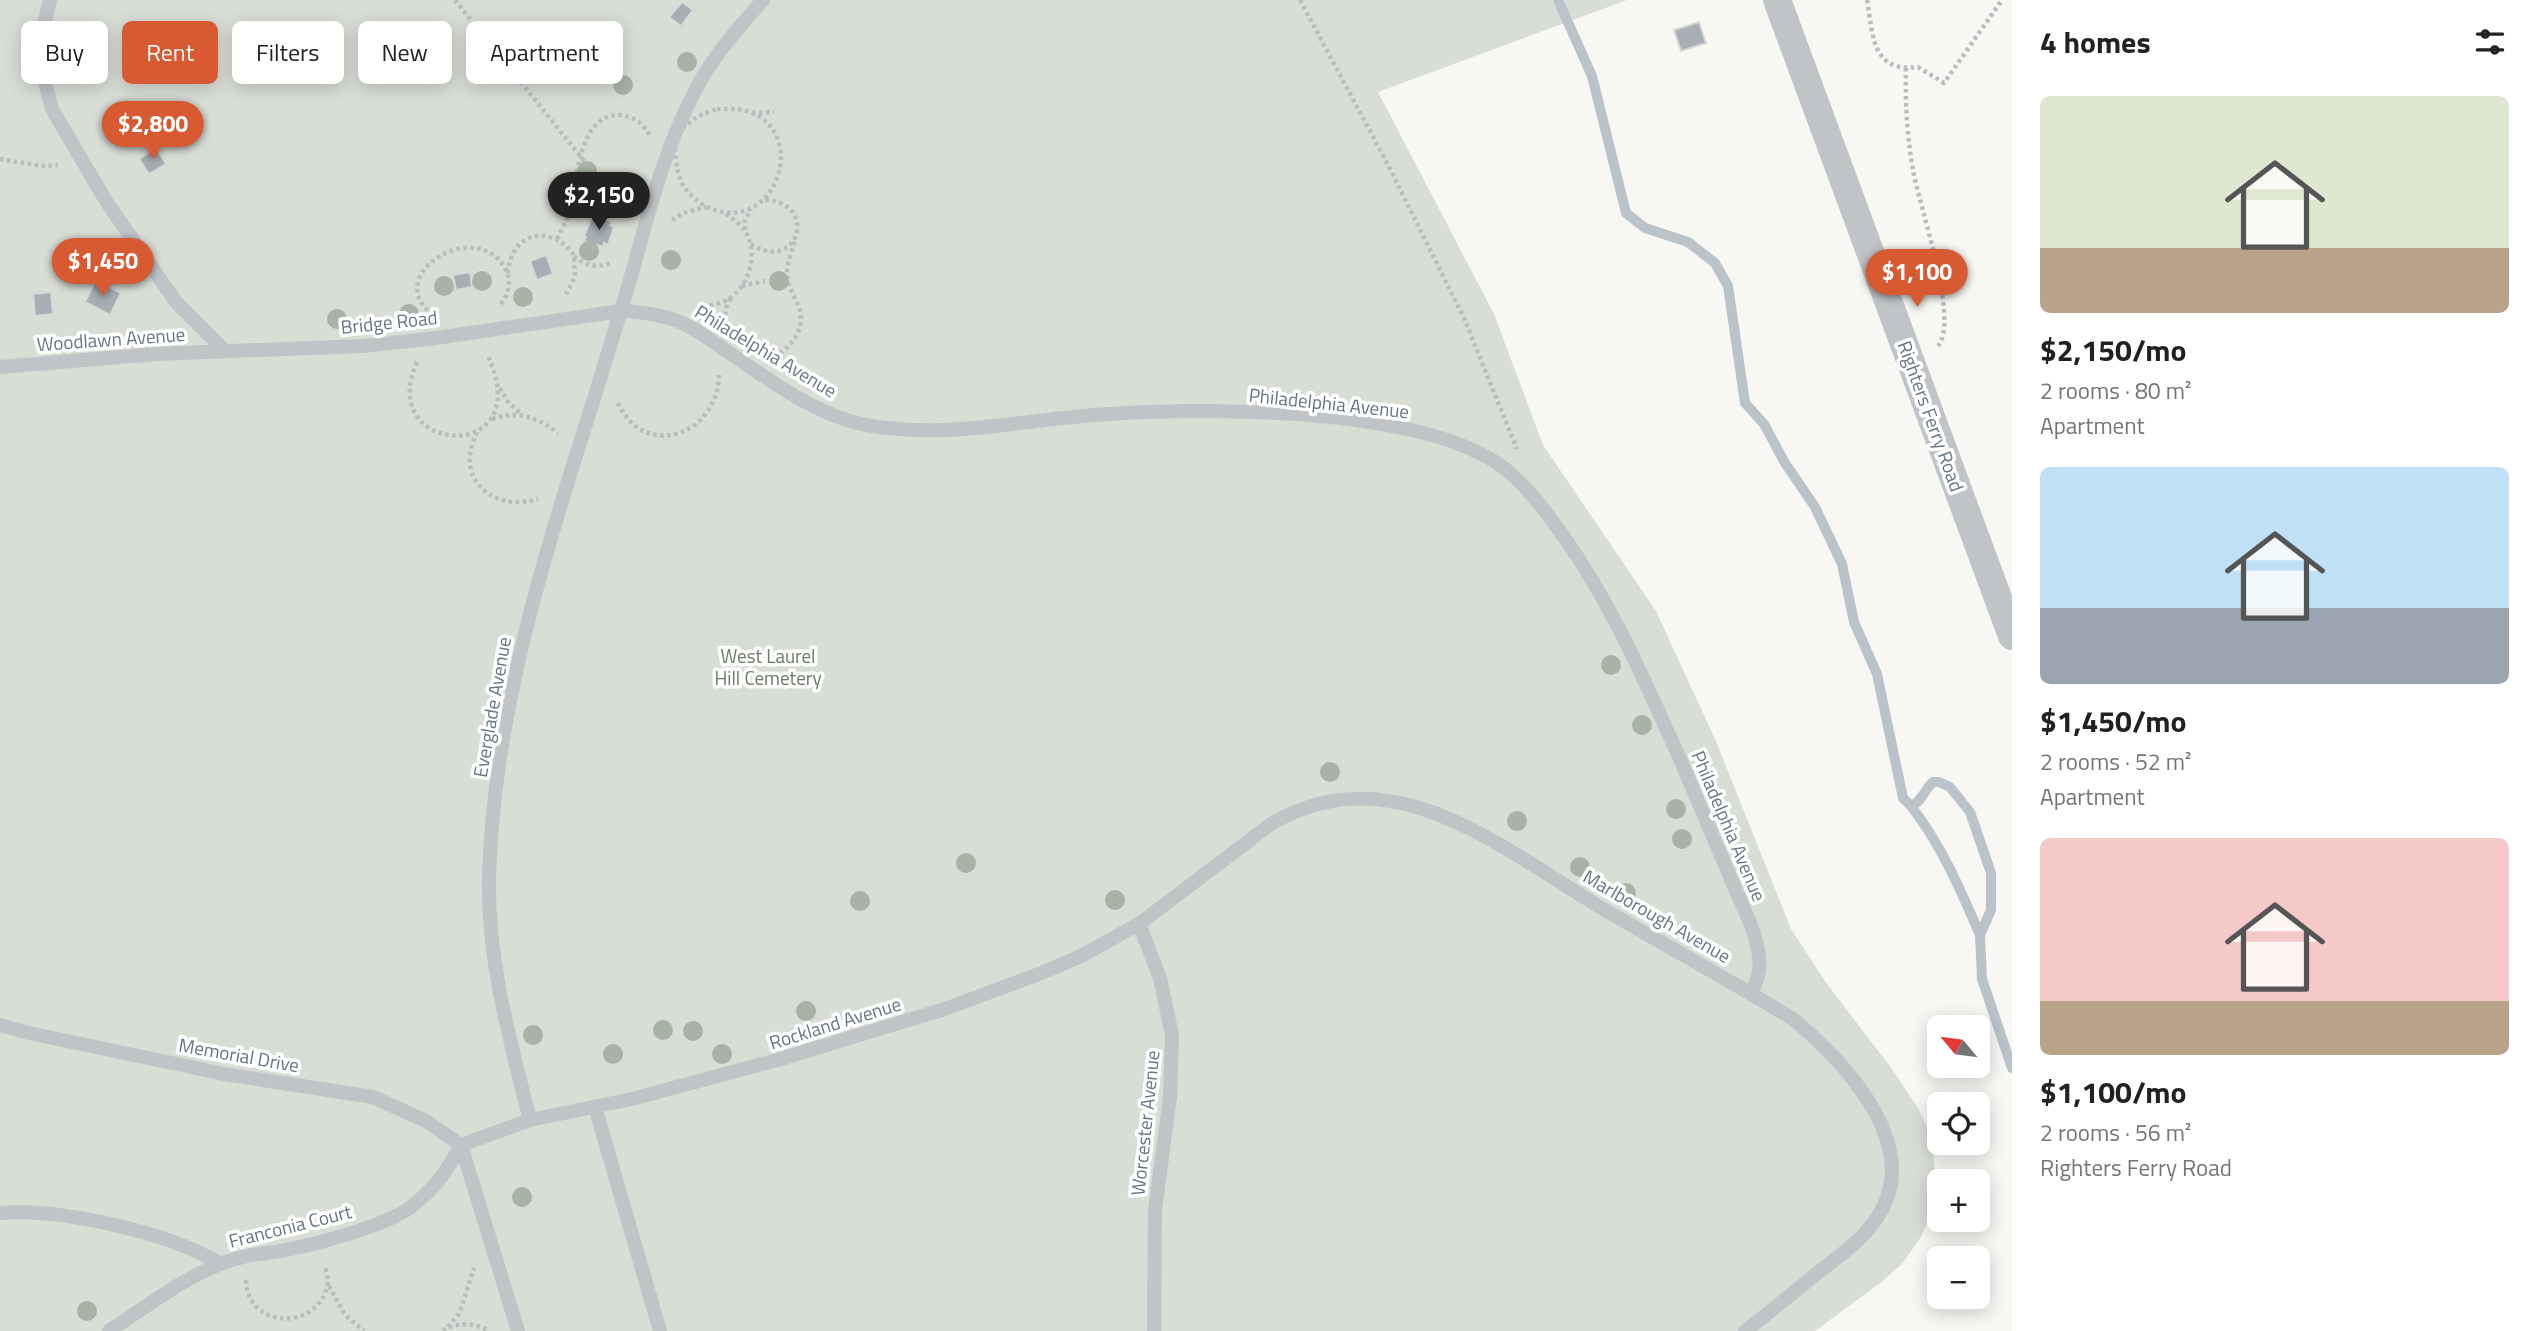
<!DOCTYPE html>
<meta charset="utf-8">
<style>
:root{--surface:#fff;--page:#f6f6f6;--text:#202124;--muted:#757577;--accent:#d85a32}
body{margin:0;font-family:"Titillium Web",sans-serif;background:var(--page);color:var(--text);height:100vh;display:flex;flex-direction:column;font-size:26px;white-space:nowrap}
*{box-sizing:border-box;margin:0}
p{font-size:23px;color:var(--muted)}
.icon{flex:none;width:38px;height:38px;fill:none;stroke:currentColor;stroke-width:2;stroke-linecap:round;stroke-linejoin:round}
.map{position:relative;flex:1;overflow:hidden}
.panel{display:flex;flex-direction:column;background:var(--surface);width:525px}
.panel>*{flex:none}
.guide{position:absolute;left:21px;top:21px;width:665px;height:63px;display:flex;gap:14px}
.needle{width:46px;rotate:299deg}
.controls{position:absolute;left:1927px;top:1015px;display:grid;gap:14px}
.controls a{display:grid;place-items:center;width:63px;height:63px;border-radius:10px;background:var(--surface);box-shadow:0 4px 18px #0003;font-size:35px}
.price{position:absolute;translate:-50% -60px;padding:0 16px;border-radius:24px;background:var(--accent);color:#fff;font-size:23px;line-height:46px;filter:drop-shadow(0 2px 4px #0008)}
.price::after{content:'';position:absolute;left:50%;top:42px;width:21px;height:16px;margin-left:-10px;background:inherit;clip-path:polygon(0 0,100% 0,50% 100%)}
.price.active{background:#222;color:#fff}
ul{padding:0;list-style:none}
li{display:grid;align-content:center;gap:14px;height:371px;padding:0 28px}
li span{display:grid;place-items:center;height:217px;border-radius:10px;color:#555}
li>.icon{margin-inline-start:auto}
span .icon{width:126px;height:126px;fill:#fffc;stroke-width:1}
li b{font-size:30px}
h2{display:flex;justify-content:space-between;align-items:center;height:84px;padding:0 28px;font-size:30px}
.tag{padding:0 24px;border-radius:10px;background:var(--surface);box-shadow:0 4px 18px #0003;font-size:24px;line-height:63px}
.tag.active{background:var(--accent);color:#fff}
main{display:flex;flex:1;min-height:0}
.map>svg:first-child{display:block}
</style>
<main>
<div class="map">
<svg width="2012" height="1331" viewBox="0 0 2012 1331">
<rect width="100%" height="100%" fill="#f7f7f4"/>
<polygon fill="#d8ddd5" points="0,0 1627,0 1378,92 1494,314 1543,445 1656,611 1715,739 1791,929 1827,984 1892,1069 1918,1108 1932,1138 1936,1186 1932,1212 1921,1237 1902,1264 1880,1283 1815,1331 0,1331"/>
<g fill="none" stroke-linecap="round" stroke-linejoin="round">
<g stroke="#b9c3c8" stroke-width="10">
<path d="M 1558,0 L 1592,76 L 1626,213 L 1645,228 L 1688,242 L 1715,263 L 1728,286 L 1745,403 L 1764,424 L 1785,463 L 1815,507 L 1842,564 L 1854,622 L 1877,674 L 1903,798 L 1911,806 C 1922,802 1924,790 1933,782 L 1939,782 L 1950,787 L 1970,812 L 1991,873 L 1991,910 L 1980,935 L 1982,979 L 2012,1068"/>
<path d="M 1911,806 C 1942,846 1960,889 1980,935"/>
</g>
</g>
<g fill="#a7afb4" stroke="#d8d8d6" stroke-width="2">
<polygon points="682,2 693,10 681,26 669,17"/>
<polygon points="1699,22 1706,43 1681,51 1674,30"/>
<polygon points="156,148 166,164 149,174 139,159"/>
<polygon points="593,215 612,222 610,225 614,227 608,245 604,243 603,247 584,241 586,237 584,236"/>
<polygon points="546,255 553,274 537,280 530,261"/>
<polygon points="470,272 472,287 456,290 453,275"/>
<polygon points="96,280 121,293 110,315 85,302"/>
<polygon points="51,292 53,314 35,316 33,294"/>
</g>
<g fill="none" stroke-linecap="round" stroke-linejoin="round">
<g stroke="#babdbf" stroke-width="4.5" stroke-dasharray="3.5 3.5" stroke-linecap="butt">
<polyline points="455,0 617,202"/>
<polyline points="1300,0 1387,163 1464,318 1517,449"/>
<path d="M 1867,0 C 1873,34 1871,73 1918,67 L 1944,83 L 2002,0"/>
<path d="M 1906,68 C 1905,102 1907,136 1913,170 C 1919,206 1960,320 1938,346"/>
<path d="M 717,109 C 728,109 739,108 750,112 C 808,134 777,230 715,210 C 700,205 685,193 680,178 C 675,165 675,149 674,135 L 698,116 Z"/>
<polyline points="752,113 774,112"/>
<polyline points="0,159 43,166 58,165"/>
<polyline points="603,181 619,184 633,180"/>
<path d="M 570,212 C 585,197 597,197 617,202 L 625,211"/>
<polyline points="672,220 683,213 706,207"/>
<polyline points="745,230 745,220 751,209"/>
<path d="M 557,239 C 562,229 568,219 570,209 C 577,179 579,114 620,115 C 634,116 644,124 650,136"/>
<path d="M 751,244 C 797,275 821,202 764,200"/>
<path d="M 574,256 C 585,266 597,268 611,263"/>
<path d="M 508,273 C 511,232 550,223 574,255 L 575,277 L 566,294"/>
<polyline points="742,286 765,281"/>
<path d="M 703,307 C 712,305 722,303 730,298 C 750,284 758,254 746,232 C 741,224 732,219 725,213"/>
<path d="M 433,315 C 380,276 475,216 505,268 C 512,279 509,294 501,304"/>
<polyline points="725,322 726,308 731,297"/>
<path d="M 774,357 C 790,348 805,331 800,311 C 797,298 787,288 787,274 C 787,263 792,251 795,241"/>
<path d="M 417,362 C 374,458 541,465 487,354"/>
<polyline points="500,388 508,402 520,413"/>
<path d="M 618,403 C 645,462 718,434 719,375"/>
<path d="M 492,419 C 518,410 537,417 558,433"/>
<path d="M 477,432 C 473,442 468,453 470,464 C 474,497 510,508 538,499"/>
<path d="M 246,1280 C 247,1329 316,1331 327,1287 C 329,1280 326,1272 325,1265"/>
<polyline points="329,1286 345,1315 364,1331"/>
<polyline points="448,1327 459,1314 474,1268"/>
<path d="M 443,1331 C 457,1321 475,1323 489,1331"/>
</g>
<g stroke="#c0c4c7" stroke-width="14">
<polyline points="50,0 39,44 40,64 52,109 106,201 176,302 225,351"/>
<path d="M 0,367 L 156,354 L 362,346 L 429,339 L 621,311 C 641,312 661,314 680,322 C 696,329 711,340 725,350 C 768,379 815,415 866,425 C 941,439 1019,421 1094,415 C 1197,407 1420,405 1504,468 C 1528,487 1546,512 1564,537 C 1613,606 1645,682 1680,759 C 1698,801 1716,843 1734,886 C 1743,908 1757,933 1759,957 C 1761,971 1757,981 1751,994"/>
<polyline points="1139,924 1160,978 1172,1035 1170,1097 1155,1210 1154,1331"/>
<path d="M 0,1025 L 29,1033 L 224,1074 L 373,1097 L 426,1121 L 461,1145 L 530,1120 L 632,1099 L 777,1060 L 945,1009 L 1044,972 L 1081,956 L 1139,924 L 1271,824 C 1391,753 1500,847 1600,907 C 1664,945 1730,980 1793,1019 C 1845,1062 1924,1146 1878,1216 C 1863,1240 1838,1257 1816,1274 C 1793,1293 1769,1313 1745,1331"/>
<polyline points="595,1107 660,1331"/>
<path d="M 530,1120 C 510,1040 487,960 489,876 C 494,704 550,539 601,376 C 612,338 625,300 635,262 C 652,199 667,143 698,85 C 715,54 740,26 763,0"/>
<polyline points="461,1145 518,1331"/>
<path d="M 0,1213 C 59,1208 169,1232 220,1264"/>
<path d="M 109,1331 C 145,1308 183,1278 223,1263 C 243,1255 260,1254 281,1251 C 313,1245 386,1226 411,1207 C 434,1190 448,1169 461,1145"/>
</g>
<polyline stroke="#c0c4c7" stroke-width="28" points="1777,0 2012,636"/>
</g>
<g fill="#a9b2a6">
<circle cx="687" cy="62" r="10"/>
<circle cx="623" cy="85" r="10"/>
<circle cx="587" cy="171" r="10"/>
<circle cx="589" cy="251" r="10"/>
<circle cx="671" cy="260" r="10"/>
<circle cx="482" cy="281" r="10"/>
<circle cx="779" cy="281" r="10"/>
<circle cx="444" cy="286" r="10"/>
<circle cx="523" cy="297" r="10"/>
<circle cx="409" cy="314" r="10"/>
<circle cx="337" cy="319" r="10"/>
<circle cx="1611" cy="665" r="10"/>
<circle cx="1642" cy="725" r="10"/>
<circle cx="1330" cy="772" r="10"/>
<circle cx="1676" cy="809" r="10"/>
<circle cx="1517" cy="821" r="10"/>
<circle cx="1682" cy="839" r="10"/>
<circle cx="966" cy="863" r="10"/>
<circle cx="1580" cy="867" r="10"/>
<circle cx="1626" cy="893" r="10"/>
<circle cx="1115" cy="900" r="10"/>
<circle cx="860" cy="901" r="10"/>
<circle cx="806" cy="1011" r="10"/>
<circle cx="663" cy="1030" r="10"/>
<circle cx="693" cy="1031" r="10"/>
<circle cx="533" cy="1035" r="10"/>
<circle cx="613" cy="1054" r="10"/>
<circle cx="722" cy="1054" r="10"/>
<circle cx="522" cy="1197" r="10"/>
<circle cx="87" cy="1311" r="10"/>
</g>
<g text-anchor="middle" stroke-width="7" stroke-linejoin="round" paint-order="stroke">
<g font-size="19" fill="#677683" stroke="#fff">
<text transform="translate(389 322) rotate(-6)" y="7">Bridge Road</text>
<text transform="translate(111 339) rotate(-4)" y="7">Woodlawn Avenue</text>
<text transform="translate(766 351) rotate(31)" y="7">Philadelphia Avenue</text>
<text transform="translate(1329 403) rotate(6)" y="7">Philadelphia Avenue</text>
<text transform="translate(1931 416) rotate(70)" y="7">Righters Ferry Road</text>
<text transform="translate(492 707) rotate(-80)" y="7">Everglade Avenue</text>
<text transform="translate(1729 826) rotate(67)" y="7">Philadelphia Avenue</text>
<text transform="translate(1657 916) rotate(30)" y="7">Marlborough Avenue</text>
<text transform="translate(835 1023) rotate(-17)" y="7">Rockland Avenue</text>
<text transform="translate(239 1055) rotate(10)" y="7">Memorial Drive</text>
<text transform="translate(1145 1123) rotate(-84)" y="7">Worcester Avenue</text>
<text transform="translate(290 1226) rotate(-14)" y="7">Franconia Court</text>
</g>
<g font-size="19" fill="#6a7a66" stroke="#fff">
<text x="768" y="663">West Laurel<tspan x="768" dy="22">Hill Cemetery</tspan></text>
</g>
</g>
</svg>
<div class="controls">
<a><svg class="needle" viewBox="-14 -14 28 28"><path d="M0-13l5 13h-10z" fill="#e53935"/><path d="M0 13l5-13h-10z" fill="#757577"/></svg></a>
<a><svg class="icon" aria-label="locate" viewBox="0 0 24 24"><circle cx="12" cy="12" r="6"/><path d="M12 2v4M12 18v4M2 12h4M18 12h4"/></svg></a>
<a>+</a>
<a>−</a>
</div>
<b class="price" style="left:153px;top:161px">$2,800</b>
<b class="price active" style="left:599px;top:232px">$2,150</b>
<b class="price" style="left:103px;top:298px">$1,450</b>
<b class="price" style="left:1917px;top:309px">$1,100</b>
<div class="guide">
<a class="tag">Buy</a>
<a class="tag active">Rent</a>
<a class="tag">Filters</a>
<a class="tag">New</a>
<a class="tag">Apartment</a>
</div>
</div>
<section class="panel">
<h2>4 homes<svg class="icon" aria-label="filters" viewBox="0 0 24 24"><path d="M4 7h16M4 17h16"/><circle cx="9" cy="7" r="2"/><circle cx="15" cy="17" r="2"/></svg></h2>
<ul>
<li><span style="background:linear-gradient(#dfe7d0 70%,#b9a48a 0)"><svg class="icon" aria-label="home" viewBox="0 0 24 24"><path d="M3 11l9-7 9 7M6 9v11h12V9"/></svg></span><div><b>$2,150/mo</b><p>2 rooms · 80 m²</p><p>Apartment</p></div></li>
<li><span style="background:linear-gradient(#bfe0f5 65%,#9aa5b1 0)"><svg class="icon" aria-label="home" viewBox="0 0 24 24"><path d="M3 11l9-7 9 7M6 9v11h12V9"/></svg></span><div><b>$1,450/mo</b><p>2 rooms · 52 m²</p><p>Apartment</p></div></li>
<li><span style="background:linear-gradient(#f6c9c9 75%,#b9a48a 0)"><svg class="icon" aria-label="home" viewBox="0 0 24 24"><path d="M3 11l9-7 9 7M6 9v11h12V9"/></svg></span><div><b>$1,100/mo</b><p>2 rooms · 56 m²</p><p>Righters Ferry Road</p></div></li>
</ul>
</section>
</main>
